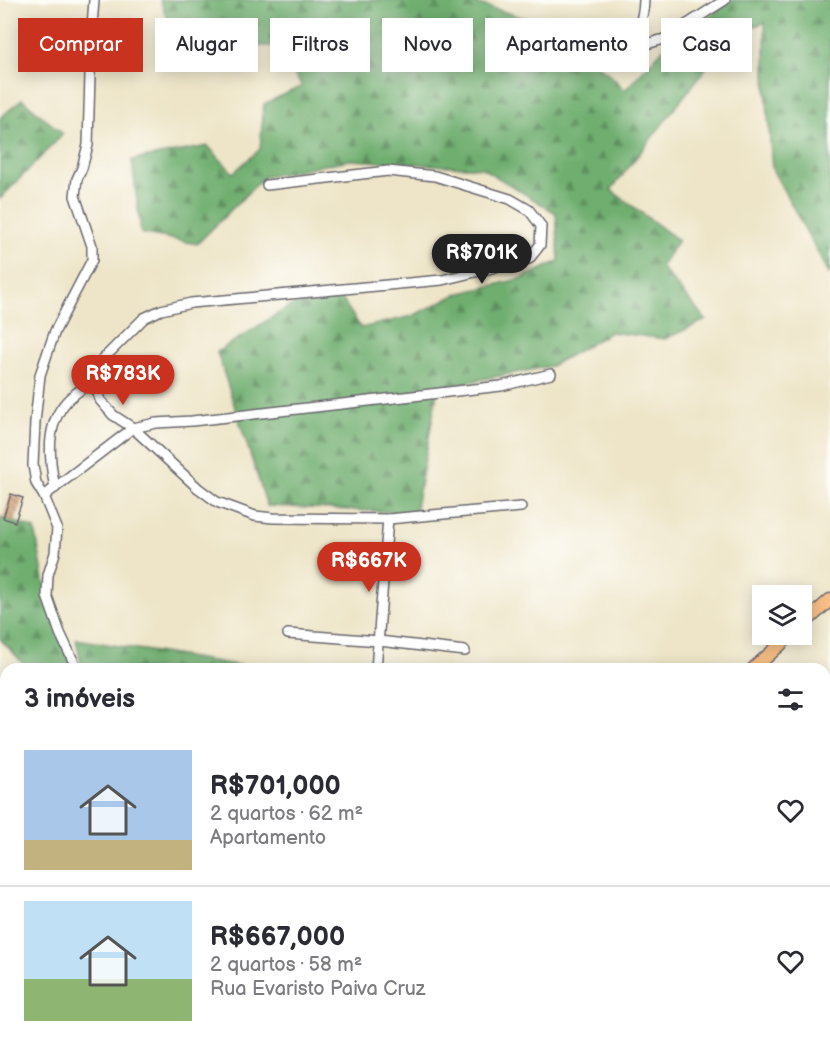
<!DOCTYPE html>
<html lang="pt">
<meta charset="utf-8">
<style>
:root{--surface:#fff;--page:#f7f7f7;--text:#2b2b33;--muted:#7c7c81;--line:#e1e1e2;--accent:#c8321e}
body{margin:0;font-family:"Balsamiq Sans",sans-serif;background:var(--page);color:var(--text);height:100vh;display:flex;flex-direction:column;font-size:22px;white-space:nowrap}
*{box-sizing:border-box;margin:0}
p{font-size:20px;color:var(--muted)}
.icon{flex:none;width:33px;height:33px;fill:none;stroke:currentColor;stroke-width:2;stroke-linecap:round;stroke-linejoin:round}
.map{position:relative;flex:1;overflow:hidden}
.side{position:absolute;left:0px;top:663px;width:831px;height:386px;display:flex;flex-direction:column;background:var(--surface);border-radius:18px 18px 0 0;box-shadow:0 3px 15px #0003}
.side>*{flex:none}
.top-card{position:absolute;left:18px;top:18px;width:795px;height:54px;display:flex;gap:12px}
.controls{position:absolute;left:752px;top:585px;display:grid;gap:12px}
.controls a{display:grid;place-items:center;width:60px;height:60px;border-radius:0px;background:var(--surface);box-shadow:0 3px 15px #0003;font-size:30px}
.price{position:absolute;translate:-50% -51px;padding:0 14px;border-radius:21px;background:var(--accent);color:#fff;font-size:20px;line-height:39px;filter:drop-shadow(0 2px 3px #0008)}
.price::after{content:'';position:absolute;left:50%;top:36px;width:18px;height:14px;margin-left:-9px;background:inherit;clip-path:polygon(0 0,100% 0,50% 100%)}
.price.on{background:#222;color:#fff}
ul{padding:0;list-style:none}
li{display:flex;align-items:center;gap:18px;height:150px;padding:0 24px}
li+li{border-top:2px solid var(--line)}
li span{display:grid;place-items:center;flex:none;width:168px;height:120px;border-radius:0px;color:#555}
li>.icon{margin-inline-start:auto}
span .icon{width:72px;height:72px;fill:#fffc;stroke-width:1}
li b{font-size:26px}
h2{display:flex;justify-content:space-between;align-items:center;height:72px;padding:0 24px;font-size:26px}
.chip{padding:0 21px;border-radius:0px;background:var(--surface);box-shadow:0 3px 15px #0003;font-size:21px;line-height:54px}
.chip.on{background:var(--accent);color:#fff}
.map>svg:first-child{display:block}
</style>
<div class="map">
<svg width="830" height="1048" viewBox="0 0 830 1048">
<defs>
<pattern id="forest-firs" width="22" height="20" patternUnits="userSpaceOnUse" patternTransform="scale(1.5)"><rect width="22" height="20" fill="#6fae6f"/><path d="M5 1l3.5 6h-7zM16 11l3.5 6h-7z" fill="#5b8d5c"/></pattern>
<pattern id="building-back-hatch" width="6" height="6" patternUnits="userSpaceOnUse" patternTransform="scale(1.5)"><rect width="6" height="6" fill="#ce9f78"/><path d="M-1 5l2 2M0 0l6 6M5-1l2 2" fill="none" stroke="#a78164"/></pattern>
</defs>
<rect width="100%" height="100%" fill="#fdfcf7"/>
<filter id="ink" filterUnits="userSpaceOnUse"><feTurbulence type="fractalNoise" baseFrequency=".0167" numOctaves="2"/><feDisplacementMap in="SourceGraphic" scale="12" xChannelSelector="R" yChannelSelector="G"/><feConvolveMatrix kernelMatrix="1 2 1 2 8 2 1 2 1" color-interpolation-filters="sRGB"/></filter>
<filter id="wash" filterUnits="userSpaceOnUse"><feTurbulence type="fractalNoise" baseFrequency=".008" numOctaves="4" result="noise"/><feDisplacementMap in="SourceGraphic" scale="24" xChannelSelector="R" yChannelSelector="G"/><feGaussianBlur stdDeviation="1.35" result="paint"/><feColorMatrix in="noise" values="0 0 0 0 0 0 0 0 0 0 0 0 0 0 0 0 0 1.4 0 .05"/><feComposite in="paint" operator="in"/></filter>
<g filter="url(#wash)">
<rect width="100%" height="100%" fill="#eee5c8"/>
<g fill="url(#forest-firs)" stroke="#486855" stroke-width="1.5">
<polygon points="160,0 466,0 531,20 607,72 625,90 664,48 733,0 830,0 830,275 772,169 765,74 765,22 731,36 611,190 678,240 661,267 706,320 665,339 611,332 551,366 438,388 415,513 267,506 217,352 290,306 342,299 361,328 412,316 457,294 523,278 559,261 556,213 482,168 350,160 264,177 197,244 141,233 132,160 208,146 233,173 260,149 264,104 302,86 276,46 178,45"/>
<polygon points="22,99 63,134 0,199 0,118"/>
<polygon points="0,517 35,529 47,596 73,660 61,669 25,669 21,661 0,639"/>
<polygon points="76,639 261,669 82,669"/>
</g>
<g id="blocks">
<polygon fill="url(#building-back-hatch)" points="11,494 23,498 15,522 3,518"/>
</g>
</g>
<g filter="url(#ink)">
<use href="#blocks" fill-opacity="0" stroke="#69666c" stroke-width="1.5"/>
<g fill="none" stroke-linecap="round" stroke-linejoin="round">
<defs>
<g id="minor">
<polyline points="629,49 664,39 725,0"/>
<path d="M 616,63 C 631,46 644,23 644,0"/>
<polyline points="267,185 388,171 435,176 510,199 529,210 541,226 540,245 529,259 442,280 191,303 161,310 144,318 103,359 94,381 100,400 113,415 133,428 198,488 217,502 255,516 273,518 388,519 521,507"/>
<path d="M 55,488 C 49,459 45,425 67,401 C 74,393 85,387 94,381"/>
<polyline points="44,496 133,428 156,423 192,421 501,386 551,374"/>
<polyline points="288,634 379,641 465,651"/>
<polyline points="77,669 60,633 47,596 48,575 55,553 57,528 44,496 36,483 33,465 35,422 40,375 55,331 92,260 92,246 75,196 77,179 82,168 88,145 91,40 94,0"/>
<polyline points="376,669 388,519"/>
<polyline points="0,725 6,738"/>
<polyline points="825,767 830,768"/>
<polyline points="825,868 830,869"/>
<polyline points="0,942 6,953"/>
<polyline points="0,964 6,961"/>
<polyline points="825,977 830,981"/>
<polyline points="825,1040 830,1040"/>
<polyline points="57,1042 60,1048"/>
<polyline points="66,1042 81,1042"/>
<polyline points="107,1042 107,1048"/>
<polyline points="199,1042 199,1048"/>
<polyline points="212,1048 213,1042"/>
<polyline points="312,1048 313,1042"/>
<polyline points="412,1048 415,1042"/>
<polyline points="507,1048 509,1042"/>
<polyline points="718,1048 795,1042"/>
</g>
<g id="major">
<polyline points="801,626 830,600"/>
<polyline points="753,669 792,634"/>
<polyline points="546,1048 548,1042"/>
</g>
</defs>
<use href="#minor" stroke="#69666c" stroke-width="12"/>
<use href="#major" stroke="#69666c" stroke-width="15"/>
<use href="#minor" stroke="#fff" stroke-width="9"/>
<use href="#major" stroke="#f7be87" stroke-width="12"/>
</g>
</g>
</svg>
<div class="controls">
<a><svg class="icon" aria-label="layers" viewBox="0 0 24 24"><path d="M12 4l9 5-9 5-9-5zM3 14l9 5 9-5"/></svg></a>
</div>
<b class="price on" style="left:482px;top:285px">R$701K</b>
<b class="price" style="left:123px;top:406px">R$783K</b>
<b class="price" style="left:369px;top:593px">R$667K</b>
<div class="top-card">
<a class="chip on">Comprar</a>
<a class="chip">Alugar</a>
<a class="chip">Filtros</a>
<a class="chip">Novo</a>
<a class="chip">Apartamento</a>
<a class="chip">Casa</a>
</div>
<section class="side">
<h2>3 imóveis<svg class="icon" aria-label="filters" viewBox="0 0 24 24"><path d="M4 7h16M4 17h16"/><circle cx="9" cy="7" r="2"/><circle cx="15" cy="17" r="2"/></svg></h2>
<ul>
<li><span style="background:linear-gradient(#a9c7e8 75%,#c2b280 0)"><svg class="icon" aria-label="home" viewBox="0 0 24 24"><path d="M3 11l9-7 9 7M6 9v11h12V9"/></svg></span><div><b>R$701,000</b><p>2 quartos · 62 m²</p><p>Apartamento</p></div><svg class="icon" aria-label="heart" viewBox="0 0 24 24"><path d="M12 20l-8-8c-3-5 5-10 8-4 3-6 11-1 8 4z"/></svg></li>
<li><span style="background:linear-gradient(#bfe0f5 65%,#8fb573 0)"><svg class="icon" aria-label="home" viewBox="0 0 24 24"><path d="M3 11l9-7 9 7M6 9v11h12V9"/></svg></span><div><b>R$667,000</b><p>2 quartos · 58 m²</p><p>Rua Evaristo Paiva Cruz</p></div><svg class="icon" aria-label="heart" viewBox="0 0 24 24"><path d="M12 20l-8-8c-3-5 5-10 8-4 3-6 11-1 8 4z"/></svg></li>
</ul>
</section>
</div>
